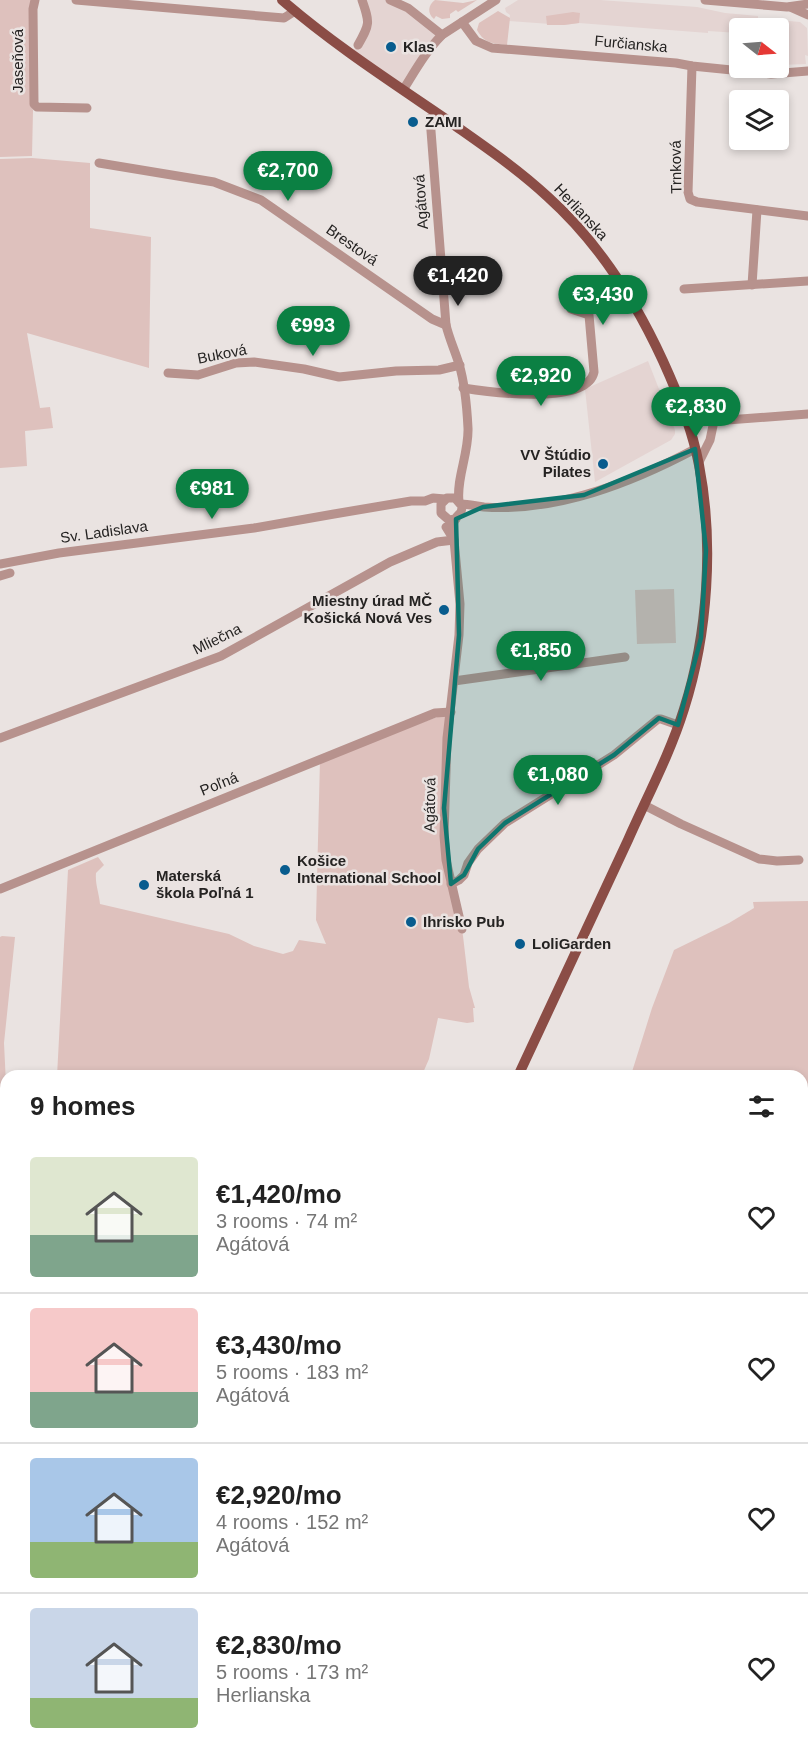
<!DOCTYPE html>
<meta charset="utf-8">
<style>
:root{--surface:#fff;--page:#f2f2f2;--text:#222;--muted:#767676;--line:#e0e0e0;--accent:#0b8043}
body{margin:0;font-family:Arial,sans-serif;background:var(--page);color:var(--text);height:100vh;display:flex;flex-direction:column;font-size:22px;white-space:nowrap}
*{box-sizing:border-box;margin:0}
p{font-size:20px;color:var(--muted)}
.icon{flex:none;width:33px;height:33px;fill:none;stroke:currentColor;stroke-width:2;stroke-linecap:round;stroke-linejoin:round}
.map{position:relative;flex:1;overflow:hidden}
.details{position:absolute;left:0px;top:1070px;width:808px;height:686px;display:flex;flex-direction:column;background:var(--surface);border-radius:18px 18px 0 0;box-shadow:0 3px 9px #0003}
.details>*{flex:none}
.needle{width:39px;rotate:107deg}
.buttons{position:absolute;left:729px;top:18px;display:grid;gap:12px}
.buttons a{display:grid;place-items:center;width:60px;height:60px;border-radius:6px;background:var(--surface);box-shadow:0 3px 9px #0003;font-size:30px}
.price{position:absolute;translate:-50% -51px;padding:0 14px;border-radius:21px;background:var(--accent);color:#fff;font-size:20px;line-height:39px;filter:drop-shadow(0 2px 3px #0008)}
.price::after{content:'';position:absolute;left:50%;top:36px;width:18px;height:14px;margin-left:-9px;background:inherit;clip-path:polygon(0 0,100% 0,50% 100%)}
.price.selected{background:#222;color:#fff}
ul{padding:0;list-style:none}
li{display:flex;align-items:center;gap:18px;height:150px;padding:0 30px}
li+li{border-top:2px solid var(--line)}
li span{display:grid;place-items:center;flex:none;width:168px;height:120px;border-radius:6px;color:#555}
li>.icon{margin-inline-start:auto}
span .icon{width:72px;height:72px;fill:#fffc;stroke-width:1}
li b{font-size:26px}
h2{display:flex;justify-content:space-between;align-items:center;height:72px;padding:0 30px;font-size:26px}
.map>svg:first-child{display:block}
</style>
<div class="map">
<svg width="808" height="1754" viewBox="0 0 808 1754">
<rect width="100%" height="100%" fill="#eae3e1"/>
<g fill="#e4d4d2">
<polygon points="362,0 390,0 442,35 403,90 351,54 367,29"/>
<polygon points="518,0 600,0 697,7 725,13 758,16 758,18 800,22 807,28 808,56 805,55 806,64 808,64 779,65 778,28 740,28 739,33 708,31 708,33 579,23 564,25 509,21 510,15 506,12 505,8"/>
<polygon points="648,361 675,430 675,434 671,440 595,482 585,389"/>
</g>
<g fill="#dec1bd">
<polygon points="0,0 31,0 30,105 33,110 32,156 0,157"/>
<path d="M 435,0 L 463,3 L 477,0 L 458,12 L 456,10 L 450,14 L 450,18 L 442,19 L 436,16 L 434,19 C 427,13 428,5 435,0 Z"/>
<path d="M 498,11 L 510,18 L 507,45 C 492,43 485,44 477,30 L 479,23 Z"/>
<polygon points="573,12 580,13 579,23 564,25 547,25 546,16"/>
<polygon points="32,158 90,163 90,228 151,237 149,368 27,333 40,408 50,407 53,428 25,431 27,466 0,468 0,159"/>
<polygon points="674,589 676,643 637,644 635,590"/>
<path d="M 451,712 L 444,836 L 463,936 L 469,987 L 475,1008 L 473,1008 L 474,1022 L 467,1023 L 438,1018 L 429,1059 L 422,1075 L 57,1076 L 68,870 L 98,857 L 104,865 L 96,873 C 95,884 99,893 100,904 L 229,934 L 254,946 L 283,954 L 293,951 L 299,940 L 326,944 L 316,920 L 320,760 Z"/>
<polygon points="808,901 808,1754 216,1754 218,1749 802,1749 802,1076 631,1075 652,1008 674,950 729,923 754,908 753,902"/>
<polygon points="2,936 15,937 4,1043 6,1084 6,1220 0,1220 0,937"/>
</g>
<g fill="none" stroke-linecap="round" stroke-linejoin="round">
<g stroke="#b0908b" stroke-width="2">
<polyline points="802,1707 808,1703"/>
<polyline points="512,1749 516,1754"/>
<polyline points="562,1749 570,1754"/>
<polyline points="214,1754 216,1749"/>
<polyline points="749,1754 754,1749"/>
</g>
<g stroke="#b7928d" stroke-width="9">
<polyline points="35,0 33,9 34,104 37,107 87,108"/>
<polyline points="76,0 284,18 295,11"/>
<polyline points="390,0 408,8 442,35"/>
<polyline points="705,0 787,7 808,4"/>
<polyline points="790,7 808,15"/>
<polyline points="462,22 476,41 492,48 676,63 692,66 771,74 808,71"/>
<path d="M 358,45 C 370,24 370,23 362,0"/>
<polyline points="692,66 688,192 690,199 697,202 808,216"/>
<path d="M 403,90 C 415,71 426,51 442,35 L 496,0"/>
<path d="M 430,118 L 446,325 C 449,338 455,351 459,364 C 465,384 467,408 468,428 C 469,453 456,479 459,501"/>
<polyline points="99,163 214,182 261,200 432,319 446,325"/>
<polyline points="752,285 757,210"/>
<polyline points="684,289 808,281"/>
<polyline points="168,373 198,375 236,363 254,362 304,369 339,377 396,371 439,370 460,365"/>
<path d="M 463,388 C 488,392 587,406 594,372 L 589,315 L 571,309"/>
<polyline points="682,403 699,409 714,421 808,414"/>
<polyline points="699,462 710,440 714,421"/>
<path d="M 461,504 C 468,504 476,506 484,507 C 557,512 631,483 695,449"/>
<polyline points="446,527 454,540 460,604 459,635 447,738 444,836 446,860 462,929"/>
<polyline points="0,564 59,553 254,528 334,514 411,501 425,501 433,498 445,499"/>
<polyline points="0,576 10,573"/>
<polyline points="454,681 625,657"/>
<path d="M 0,738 L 221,656 L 390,562 L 437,542 L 454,540 C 453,534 452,525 455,519 C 459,513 462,514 462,506 L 455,498 L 447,498 L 441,504 L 441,513 L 449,520 L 456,519"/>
<polyline points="644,805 681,824 759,859 777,861 799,860"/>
<polyline points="451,884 459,880 464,875 468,863 478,849 505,823 614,755 658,719 661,719 678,725"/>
<polyline points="0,889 435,713 451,712"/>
</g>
<g stroke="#8b4d46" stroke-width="10">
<path d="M 282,0 C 334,45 393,83 450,122 C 484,146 518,169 548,197 C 598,242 635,300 663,361 C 678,394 692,428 699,465 C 714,542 708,634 684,709 C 670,754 647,797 628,840 C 592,919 554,997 518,1076"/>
<polyline points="207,1754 208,1749"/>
</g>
</g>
<path fill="#0f766e" fill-opacity="0.2" stroke="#0f766e" stroke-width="4.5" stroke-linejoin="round" d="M 695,449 L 706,550 L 701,638 L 678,725 L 659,718 L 614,755 L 505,823 L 478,849 L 464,875 L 451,884 L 444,808 L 459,635 L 456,519 L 483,507 L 584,495 Z"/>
<g fill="#085c8e" stroke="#eae3e1" stroke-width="2">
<circle cx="391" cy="47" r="6"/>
<circle cx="413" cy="122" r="6"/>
<circle cx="603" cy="464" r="6"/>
<circle cx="444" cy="610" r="6"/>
<circle cx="285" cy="870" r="6"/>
<circle cx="144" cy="885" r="6"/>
<circle cx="411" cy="922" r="6"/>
<circle cx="520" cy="944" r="6"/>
</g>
<g text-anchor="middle" stroke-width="5" stroke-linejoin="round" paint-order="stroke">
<g font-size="15" fill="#252322" stroke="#eae3e1">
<text transform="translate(631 44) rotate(5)" y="5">Furčianska</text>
<text transform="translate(18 61) rotate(-90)" y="5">Jaseňová</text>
<text transform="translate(676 167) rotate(-91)" y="5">Trnková</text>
<text transform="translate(421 202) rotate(-94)" y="5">Agátová</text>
<text transform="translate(581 212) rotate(47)" y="5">Herlianska</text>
<text transform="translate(352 245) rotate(35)" y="5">Brestová</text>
<text transform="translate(222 354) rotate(-11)" y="5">Buková</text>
<text transform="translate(104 532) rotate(-8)" y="5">Sv. Ladislava</text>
<text transform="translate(217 639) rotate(-26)" y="5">Mliečna</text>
<text transform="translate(219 784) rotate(-22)" y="5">Poľná</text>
<text transform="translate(430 805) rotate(-89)" y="5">Agátová</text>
</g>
<g font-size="15" font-weight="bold" fill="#252322" stroke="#eae3e1" text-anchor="start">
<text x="403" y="52">Klas</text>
<text x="425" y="127">ZAMI</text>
<text x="591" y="460" text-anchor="end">VV Štúdio<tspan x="591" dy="17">Pilates</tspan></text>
<text x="432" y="606" text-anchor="end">Miestny úrad MČ<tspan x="432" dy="17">Košická Nová Ves</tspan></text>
<text x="297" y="866">Košice<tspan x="297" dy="17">International School</tspan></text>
<text x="156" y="881">Materská<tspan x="156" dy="17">škola Poľná 1</tspan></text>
<text x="423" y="927">Ihrisko Pub</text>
<text x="532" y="949">LoliGarden</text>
</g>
</g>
</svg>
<div class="buttons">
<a><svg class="needle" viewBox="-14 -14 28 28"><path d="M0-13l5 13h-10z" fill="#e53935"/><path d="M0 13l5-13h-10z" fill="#767676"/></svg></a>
<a><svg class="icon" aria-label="layers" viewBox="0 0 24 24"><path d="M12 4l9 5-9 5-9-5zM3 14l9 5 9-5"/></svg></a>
</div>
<b class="price" style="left:288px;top:202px">€2,700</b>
<b class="price selected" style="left:458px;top:307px">€1,420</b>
<b class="price" style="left:603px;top:326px">€3,430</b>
<b class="price" style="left:313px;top:357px">€993</b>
<b class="price" style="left:541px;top:407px">€2,920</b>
<b class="price" style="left:696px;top:438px">€2,830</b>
<b class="price" style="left:212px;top:520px">€981</b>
<b class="price" style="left:541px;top:682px">€1,850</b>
<b class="price" style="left:558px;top:806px">€1,080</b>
<section class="details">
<h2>9 homes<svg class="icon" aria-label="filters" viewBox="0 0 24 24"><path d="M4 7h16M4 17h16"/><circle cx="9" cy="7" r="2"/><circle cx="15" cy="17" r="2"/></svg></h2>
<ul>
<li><span style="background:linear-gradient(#dfe7d0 65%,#7fa58c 0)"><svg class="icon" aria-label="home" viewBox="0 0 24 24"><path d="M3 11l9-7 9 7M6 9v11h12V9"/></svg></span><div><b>€1,420/mo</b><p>3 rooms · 74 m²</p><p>Agátová</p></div><svg class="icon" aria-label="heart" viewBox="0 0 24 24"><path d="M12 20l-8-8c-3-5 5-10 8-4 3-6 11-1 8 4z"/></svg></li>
<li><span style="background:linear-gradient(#f6c9c9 70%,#7fa58c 0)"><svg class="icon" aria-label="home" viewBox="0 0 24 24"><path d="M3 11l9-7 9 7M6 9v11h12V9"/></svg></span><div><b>€3,430/mo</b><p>5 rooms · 183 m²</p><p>Agátová</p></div><svg class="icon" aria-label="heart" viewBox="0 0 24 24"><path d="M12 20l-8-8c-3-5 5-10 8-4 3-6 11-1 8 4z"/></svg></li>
<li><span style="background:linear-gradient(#a9c7e8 70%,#8fb573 0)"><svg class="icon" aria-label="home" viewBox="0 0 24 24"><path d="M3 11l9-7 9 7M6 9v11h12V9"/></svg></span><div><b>€2,920/mo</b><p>4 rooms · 152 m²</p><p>Agátová</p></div><svg class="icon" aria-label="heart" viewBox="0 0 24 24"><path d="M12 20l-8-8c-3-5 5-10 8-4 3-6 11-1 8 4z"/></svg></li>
<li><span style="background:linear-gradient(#c9d6e8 75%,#8fb573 0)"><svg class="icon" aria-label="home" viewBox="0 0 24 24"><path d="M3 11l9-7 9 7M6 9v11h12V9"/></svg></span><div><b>€2,830/mo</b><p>5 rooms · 173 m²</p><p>Herlianska</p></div><svg class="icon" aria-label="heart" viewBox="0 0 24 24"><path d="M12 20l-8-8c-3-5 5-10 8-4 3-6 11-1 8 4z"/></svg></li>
</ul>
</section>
</div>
